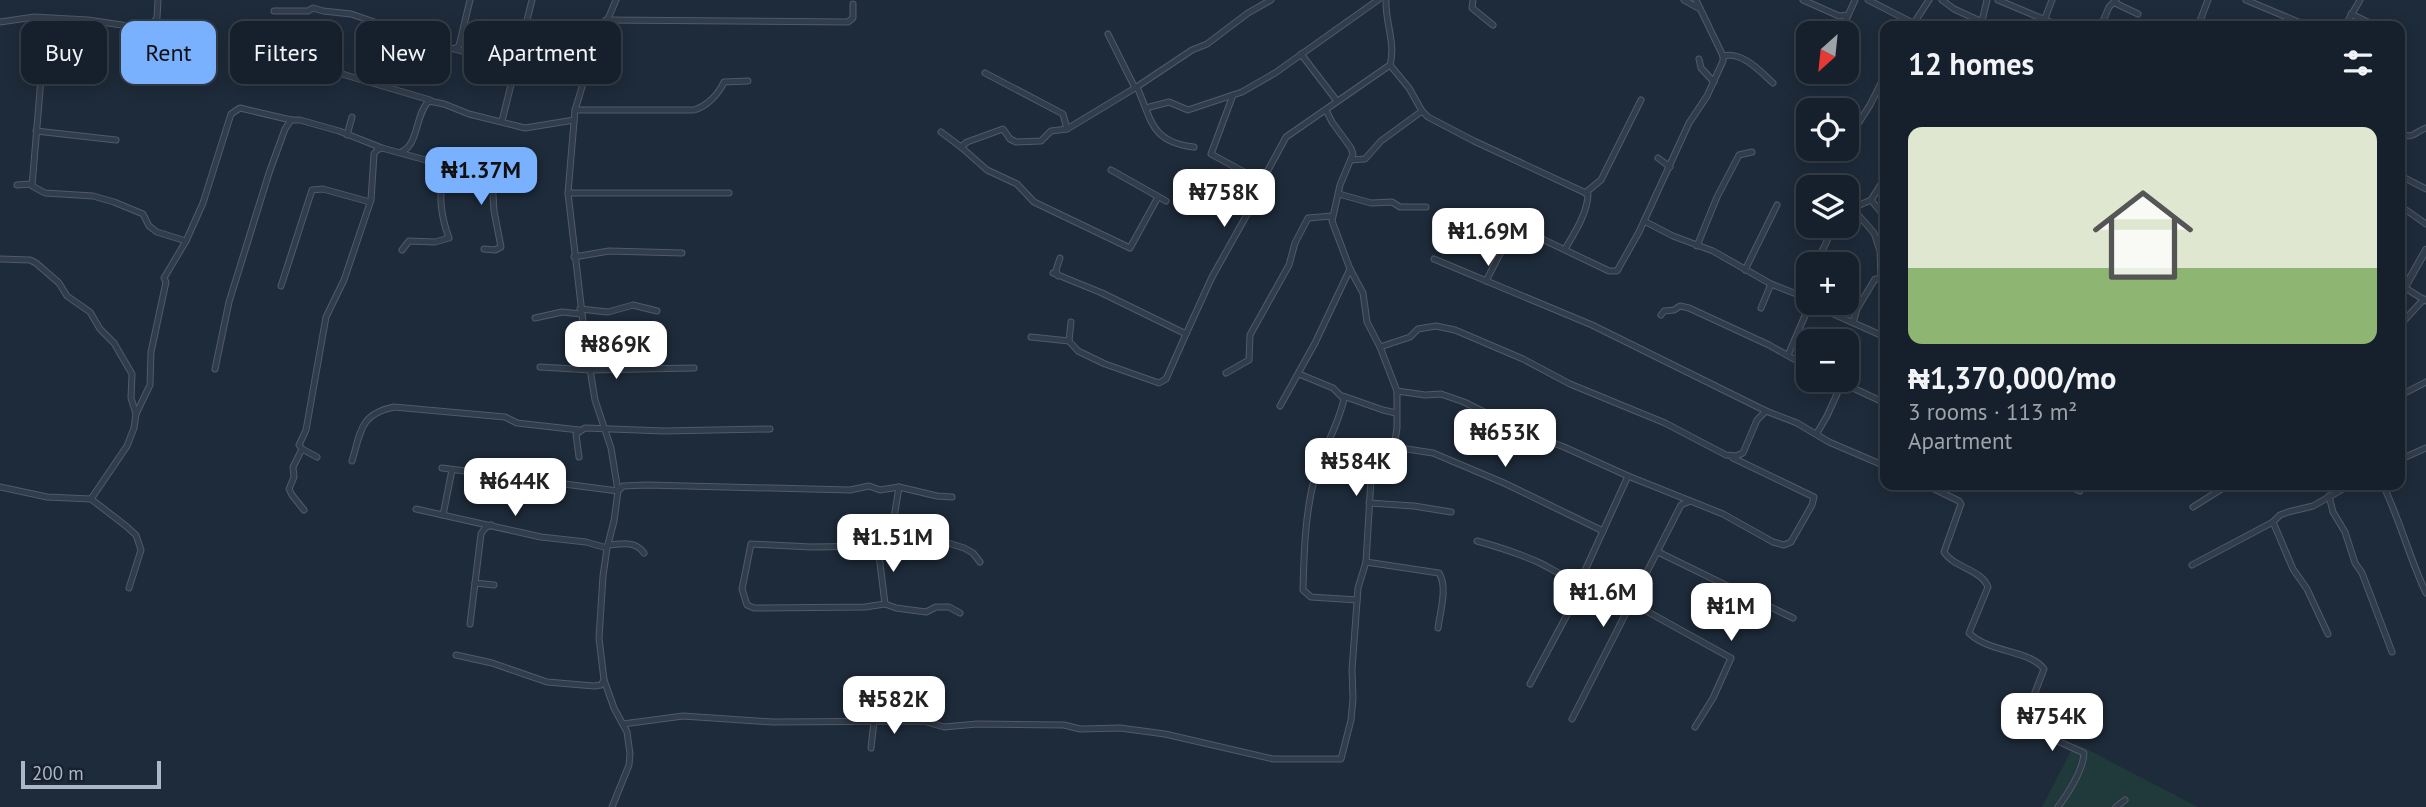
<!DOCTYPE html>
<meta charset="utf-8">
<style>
:root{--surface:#16202c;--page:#232d38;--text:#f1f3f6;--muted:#9ea3a9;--line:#353e48;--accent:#7ab1ff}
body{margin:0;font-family:"PT Sans",sans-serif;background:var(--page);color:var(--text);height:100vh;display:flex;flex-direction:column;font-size:26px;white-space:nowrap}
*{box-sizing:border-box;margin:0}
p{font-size:23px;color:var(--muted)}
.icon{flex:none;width:38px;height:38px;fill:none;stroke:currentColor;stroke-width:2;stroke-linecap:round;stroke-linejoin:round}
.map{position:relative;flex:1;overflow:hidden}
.drawer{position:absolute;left:1880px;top:21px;width:525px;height:469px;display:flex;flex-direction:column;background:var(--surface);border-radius:14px;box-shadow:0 4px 18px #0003,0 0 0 2px var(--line)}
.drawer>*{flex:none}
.top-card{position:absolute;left:21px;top:21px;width:665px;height:63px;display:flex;gap:14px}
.needle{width:46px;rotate:207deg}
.fabs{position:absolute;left:1796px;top:21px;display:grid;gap:14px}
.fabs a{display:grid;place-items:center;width:63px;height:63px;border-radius:14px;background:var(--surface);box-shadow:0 4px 18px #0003,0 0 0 2px var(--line);font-size:35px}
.scale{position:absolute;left:21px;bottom:18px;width:140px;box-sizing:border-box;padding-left:7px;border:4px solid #acb7c7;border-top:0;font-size:19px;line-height:24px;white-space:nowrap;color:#acb7c7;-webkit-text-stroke:5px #18222f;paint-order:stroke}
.price{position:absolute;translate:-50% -60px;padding:0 16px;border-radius:14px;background:#fff;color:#222;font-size:23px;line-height:46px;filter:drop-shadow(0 2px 4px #0008)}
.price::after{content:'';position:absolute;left:50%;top:42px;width:21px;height:16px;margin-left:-10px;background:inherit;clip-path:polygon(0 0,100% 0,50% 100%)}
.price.active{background:var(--accent);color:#111}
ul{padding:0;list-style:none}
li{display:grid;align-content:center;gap:14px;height:371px;padding:0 28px}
li span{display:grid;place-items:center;height:217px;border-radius:14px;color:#555}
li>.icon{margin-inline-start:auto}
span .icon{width:126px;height:126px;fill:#fffc;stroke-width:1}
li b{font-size:30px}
h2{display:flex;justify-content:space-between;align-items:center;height:84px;padding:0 28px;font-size:30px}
.tag{padding:0 24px;border-radius:14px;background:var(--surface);box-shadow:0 4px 18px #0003,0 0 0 2px var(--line);font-size:24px;line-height:63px}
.tag.active{background:var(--accent);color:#111}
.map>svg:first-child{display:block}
</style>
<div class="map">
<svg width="2426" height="807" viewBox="0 0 2426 807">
<rect width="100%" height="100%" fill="#1e2b3a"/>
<polygon fill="#20393b" points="2075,743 2198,807 2042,807"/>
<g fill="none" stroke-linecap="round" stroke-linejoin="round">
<defs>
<g id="minor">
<polyline points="1473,0 1472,8 1493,25"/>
<polyline points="1684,0 1700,9"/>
<polyline points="1803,0 1839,16 1848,15"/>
<polyline points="1868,0 1919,26"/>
<polyline points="1942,0 1954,9 1991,26"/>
<polyline points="1998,0 2060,26"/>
<polyline points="2246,0 2308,26"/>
<polyline points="2115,3 2138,14"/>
<polyline points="274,11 308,11 313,8 323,11 351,14 454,49 459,46 470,0"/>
<polyline points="2351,14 2376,26"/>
<polyline points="46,19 32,186 45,193 93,196 114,202 143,214 149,226 157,232 186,241"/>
<polyline points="606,20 848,22 853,18 853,4"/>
<polyline points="1982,21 1987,0"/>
<polyline points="0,22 34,17 88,20 142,28 153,23 157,18 158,0"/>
<polyline points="1912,26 1929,0"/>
<polyline points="2042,26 2052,0"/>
<polyline points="2101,26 2109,7 2116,0"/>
<polyline points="2198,26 2208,0"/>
<polyline points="2345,26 2360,0"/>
<polyline points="1840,33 1855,0"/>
<polyline points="1108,34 1135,88 1192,50 1207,44 1248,13 1271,0"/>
<polyline points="455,49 516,68"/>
<polyline points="1301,54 1337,101"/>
<path d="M 1723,56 C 1742,51 1760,71 1773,83"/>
<polyline points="1699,59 1701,68 1714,82"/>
<path d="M 1390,65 L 1409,88 L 1422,111 L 1428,117 L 1474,141 L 1588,194 C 1588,212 1574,234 1565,249"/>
<polyline points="985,73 1063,114 1067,129"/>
<polyline points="342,74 430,100"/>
<polyline points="1813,82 1818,72"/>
<path d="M 1137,87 C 1152,121 1151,142 1194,147"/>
<polyline points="1135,88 1067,129 1051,131 1041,141 1016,142 1010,139 1003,129 967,142 961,147 987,170 1017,184 1034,202 1130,248 1158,197"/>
<polyline points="1233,95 1211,154 1246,173 1264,180"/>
<polyline points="1146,108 1169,102 1188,110 1242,92 1275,73 1378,0"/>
<path d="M 575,110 L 694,110 C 707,106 718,95 724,82 L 748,81"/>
<polyline points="502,121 532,0"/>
<polyline points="36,131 116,140"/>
<polyline points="941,132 961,147"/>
<path d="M 2399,133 C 2414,140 2414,132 2426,128"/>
<polyline points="347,135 352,117"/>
<polyline points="1849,138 1870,105 1885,75"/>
<path d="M 401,152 C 419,145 415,114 429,101 L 444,104 L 469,114 L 525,128 L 574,120"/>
<polyline points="1658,158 1670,167"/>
<polyline points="1351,160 1365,159 1381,141 1422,111"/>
<polyline points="1111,170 1166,201"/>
<polyline points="2399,175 2426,189"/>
<polyline points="17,185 31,184"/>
<polyline points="568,193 729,193"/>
<polyline points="1585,193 1601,180 1641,100"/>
<polyline points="1339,194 1371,203 1392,202 1400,207 1426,207"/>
<polyline points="1871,200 1885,217"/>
<polyline points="2399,205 2426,224"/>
<polyline points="1853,209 1874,233 1880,251 1881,279 1875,279 1857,309 1853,323"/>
<polyline points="1846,211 1871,200 1885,178"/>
<polyline points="1644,221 1673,236 1713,251 1771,284 1799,295 1808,302"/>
<polyline points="1697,246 1717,197 1739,155 1752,152"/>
<path d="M 402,250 L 409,241 L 435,242 L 449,238 C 442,219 438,199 443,179 L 468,173 L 492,177 L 494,211 L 501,247 L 495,250 L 484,249"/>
<polyline points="574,257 609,251 682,253"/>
<polyline points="0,259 30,260 36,263 59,283 67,296 90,312 100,329 114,343 132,374 131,398 136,414"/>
<polyline points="1434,259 1592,325 1766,411"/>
<polyline points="1816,264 1834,226"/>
<polyline points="1745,270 1777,205"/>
<polyline points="1058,276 1056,270 1060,258"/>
<polyline points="1486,281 1513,229 1519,228 1609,271 1617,271 1639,232 1689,123 1707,96 1723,61 1723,56 1696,0"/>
<polyline points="2399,284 2426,301"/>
<polyline points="281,286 312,190 323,189 370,202"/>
<polyline points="1799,295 1808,278"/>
<polyline points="1809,303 1885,337"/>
<polyline points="1761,308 1771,284"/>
<polyline points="580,309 608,312 633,305 657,311"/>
<polyline points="1661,315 1664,311 1674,310 1680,306 1689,308 1769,345 1808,367"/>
<polyline points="535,318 562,312 581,314"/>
<polyline points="2399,326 2424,299"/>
<path d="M 1186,334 L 1212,277 L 1258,195 L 1267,172 L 1286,137 L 1390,65 C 1396,43 1385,22 1386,0"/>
<polyline points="1031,337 1069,341 1078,351 1105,364 1159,383 1166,379 1186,334 1102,293 1053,273"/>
<polyline points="1069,341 1071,322"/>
<polyline points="1380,347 1410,337 1418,329 1436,326 1455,330 1523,359 1570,384 1665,423 1726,455 1736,456 1743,453 1757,420 1766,411 1797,423 1829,442 1885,466"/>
<polyline points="1788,355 1810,304"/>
<polyline points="540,367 591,370 694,368"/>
<polyline points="215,369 229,302 269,173 285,129 291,120"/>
<polyline points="1226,373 1249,360 1250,335 1289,265 1295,243 1308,218 1332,216"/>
<path d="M 1299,374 L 1333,388 L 1344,399 C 1338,426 1323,450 1315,476 C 1305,513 1304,552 1303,590 L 1311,597 L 1357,600"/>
<polyline points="1836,380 1885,403"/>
<path d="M 1397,391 L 1425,395 L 1441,394 L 1464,402 L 1527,433 L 1564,447 L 1628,476 L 1582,577 L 1578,580 C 1564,578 1554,570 1542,564 C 1521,554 1499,547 1477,541"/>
<polyline points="1343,396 1383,410 1396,413"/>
<polyline points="2399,396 2426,382"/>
<polyline points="1280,406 1315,343 1350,269"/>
<polyline points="1817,433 1827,416 1842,383"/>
<polyline points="1394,447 1433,453 1504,483 1603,531"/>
<polyline points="302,449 293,467 294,477 289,489 292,495 304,510"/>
<polyline points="317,457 302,449 299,445 306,430 326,317 344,280 371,200 374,154 377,150 382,148"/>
<polyline points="579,457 576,434 585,428 664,431 770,429"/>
<polyline points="2399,460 2426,448"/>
<path d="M 352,461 C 361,431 360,414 394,407 L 505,417 L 517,423 L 579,430"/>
<polyline points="442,468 618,491 623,486 647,485 850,490 869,486 880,490 899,487"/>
<polyline points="1628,476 1723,514 1773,542 1784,545 1791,542 1812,505 1814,497 1733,458"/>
<path d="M 1926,485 L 1959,501 L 1961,504 L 1944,552 C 1954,568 1981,569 1988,587 L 1969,633 C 1989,653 2030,650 2044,669 L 2034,695 L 2019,711 L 2017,717 L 2051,738 L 2084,753 C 2083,771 2069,792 2058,807"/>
<polyline points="2066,485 2080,491"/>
<path d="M 2383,485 C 2400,520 2409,557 2426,593"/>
<polyline points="0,487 47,497 91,499 126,526 136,535 141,550 129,588"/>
<polyline points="2329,496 2333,512 2345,532 2355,563 2362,573 2392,652"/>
<polyline points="91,499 127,446 134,428 136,414 150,385 151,352 166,282 164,278 186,241 203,203 231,114 240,108 291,120 300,120 339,131 382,148 451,167 458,166 468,173"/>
<polyline points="1369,503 1414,506 1451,512"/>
<polyline points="2193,507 2228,485"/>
<polyline points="416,509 541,537 586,542 607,548"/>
<polyline points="443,515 452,470"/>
<polyline points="2273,522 2293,569 2307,589 2328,634"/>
<polyline points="491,525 485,528 481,534 475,583 494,585"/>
<path d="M 608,545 C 621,544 635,540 644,553"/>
<polyline points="878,547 885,604"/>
<polyline points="896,548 893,524 899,487 937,496 952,497"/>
<polyline points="1658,552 1793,618"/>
<path d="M 1366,562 L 1439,573 C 1448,587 1440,612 1438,628"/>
<polyline points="2192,565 2273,522 2280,515 2288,512 2313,506 2350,485"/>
<polyline points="1632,603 1731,658 1713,698 1695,727"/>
<polyline points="960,613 949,607 936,607 926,612 896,608 885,604 865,607 754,608 747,605 742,589 751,544 811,547 884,546 911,550 945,542 964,548 973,553 980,562"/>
<polyline points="470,624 475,583"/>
<polyline points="456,655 492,663 547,682 594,686 601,685 604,680"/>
<polyline points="1530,684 1568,613 1578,580"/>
<polyline points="1572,719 1681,505 1688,502"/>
<polyline points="623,724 683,716 773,722 924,721 944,727 977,724 1064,725 1080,729 1120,728 1165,734 1273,759 1341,759 1351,720 1353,699 1352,670 1358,588 1366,562 1371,479 1380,458 1394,447 1397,428 1397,391 1380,347 1367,322 1363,293 1350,269 1332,221 1340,185 1353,154 1351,148 1332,122 1326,110"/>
<polyline points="871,748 874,721"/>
<polyline points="612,807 629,765 630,754 627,732 614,708 604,680 599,638 603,576 607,548 614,521 618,491 611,448 595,400 585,339 568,193 575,110 589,64 616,0"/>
<polyline points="2116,807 2125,800"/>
</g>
<polyline id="tertiary" points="2405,287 2426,250"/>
</defs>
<use href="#minor" stroke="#505a68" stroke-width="7"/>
<use href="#tertiary" stroke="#505a68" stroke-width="8"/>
<use href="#minor" stroke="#323d4b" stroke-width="5"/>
<use href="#tertiary" stroke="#323d4b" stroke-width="6"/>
</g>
</svg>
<div class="fabs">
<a><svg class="needle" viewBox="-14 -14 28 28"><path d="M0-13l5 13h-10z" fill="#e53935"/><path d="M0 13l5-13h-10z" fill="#9ea3a9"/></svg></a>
<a><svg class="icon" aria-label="locate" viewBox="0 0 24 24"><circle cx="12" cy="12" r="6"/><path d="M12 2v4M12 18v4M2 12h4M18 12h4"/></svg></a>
<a><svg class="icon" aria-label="layers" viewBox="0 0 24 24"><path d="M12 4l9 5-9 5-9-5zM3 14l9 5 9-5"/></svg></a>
<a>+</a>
<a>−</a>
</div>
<div class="scale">200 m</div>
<b class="price active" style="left:481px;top:207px">₦1.37M</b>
<b class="price" style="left:1224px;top:229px">₦758K</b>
<b class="price" style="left:1488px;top:268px">₦1.69M</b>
<b class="price" style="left:616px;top:381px">₦869K</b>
<b class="price" style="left:1505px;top:469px">₦653K</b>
<b class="price" style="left:1356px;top:498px">₦584K</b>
<b class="price" style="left:515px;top:518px">₦644K</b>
<b class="price" style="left:893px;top:574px">₦1.51M</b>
<b class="price" style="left:1603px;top:629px">₦1.6M</b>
<b class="price" style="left:1731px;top:643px">₦1M</b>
<b class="price" style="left:894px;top:736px">₦582K</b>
<b class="price" style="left:2052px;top:753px">₦754K</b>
<div class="top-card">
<a class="tag">Buy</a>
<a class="tag active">Rent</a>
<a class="tag">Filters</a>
<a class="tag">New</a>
<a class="tag">Apartment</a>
</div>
<section class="drawer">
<h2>12 homes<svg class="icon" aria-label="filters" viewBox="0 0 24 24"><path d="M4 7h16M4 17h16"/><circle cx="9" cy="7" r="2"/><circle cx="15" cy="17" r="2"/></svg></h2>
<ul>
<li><span style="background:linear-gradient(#dfe7d0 65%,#8fb573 0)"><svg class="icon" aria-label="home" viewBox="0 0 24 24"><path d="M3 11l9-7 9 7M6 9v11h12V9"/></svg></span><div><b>₦1,370,000/mo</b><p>3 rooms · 113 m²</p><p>Apartment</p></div></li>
</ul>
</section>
</div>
